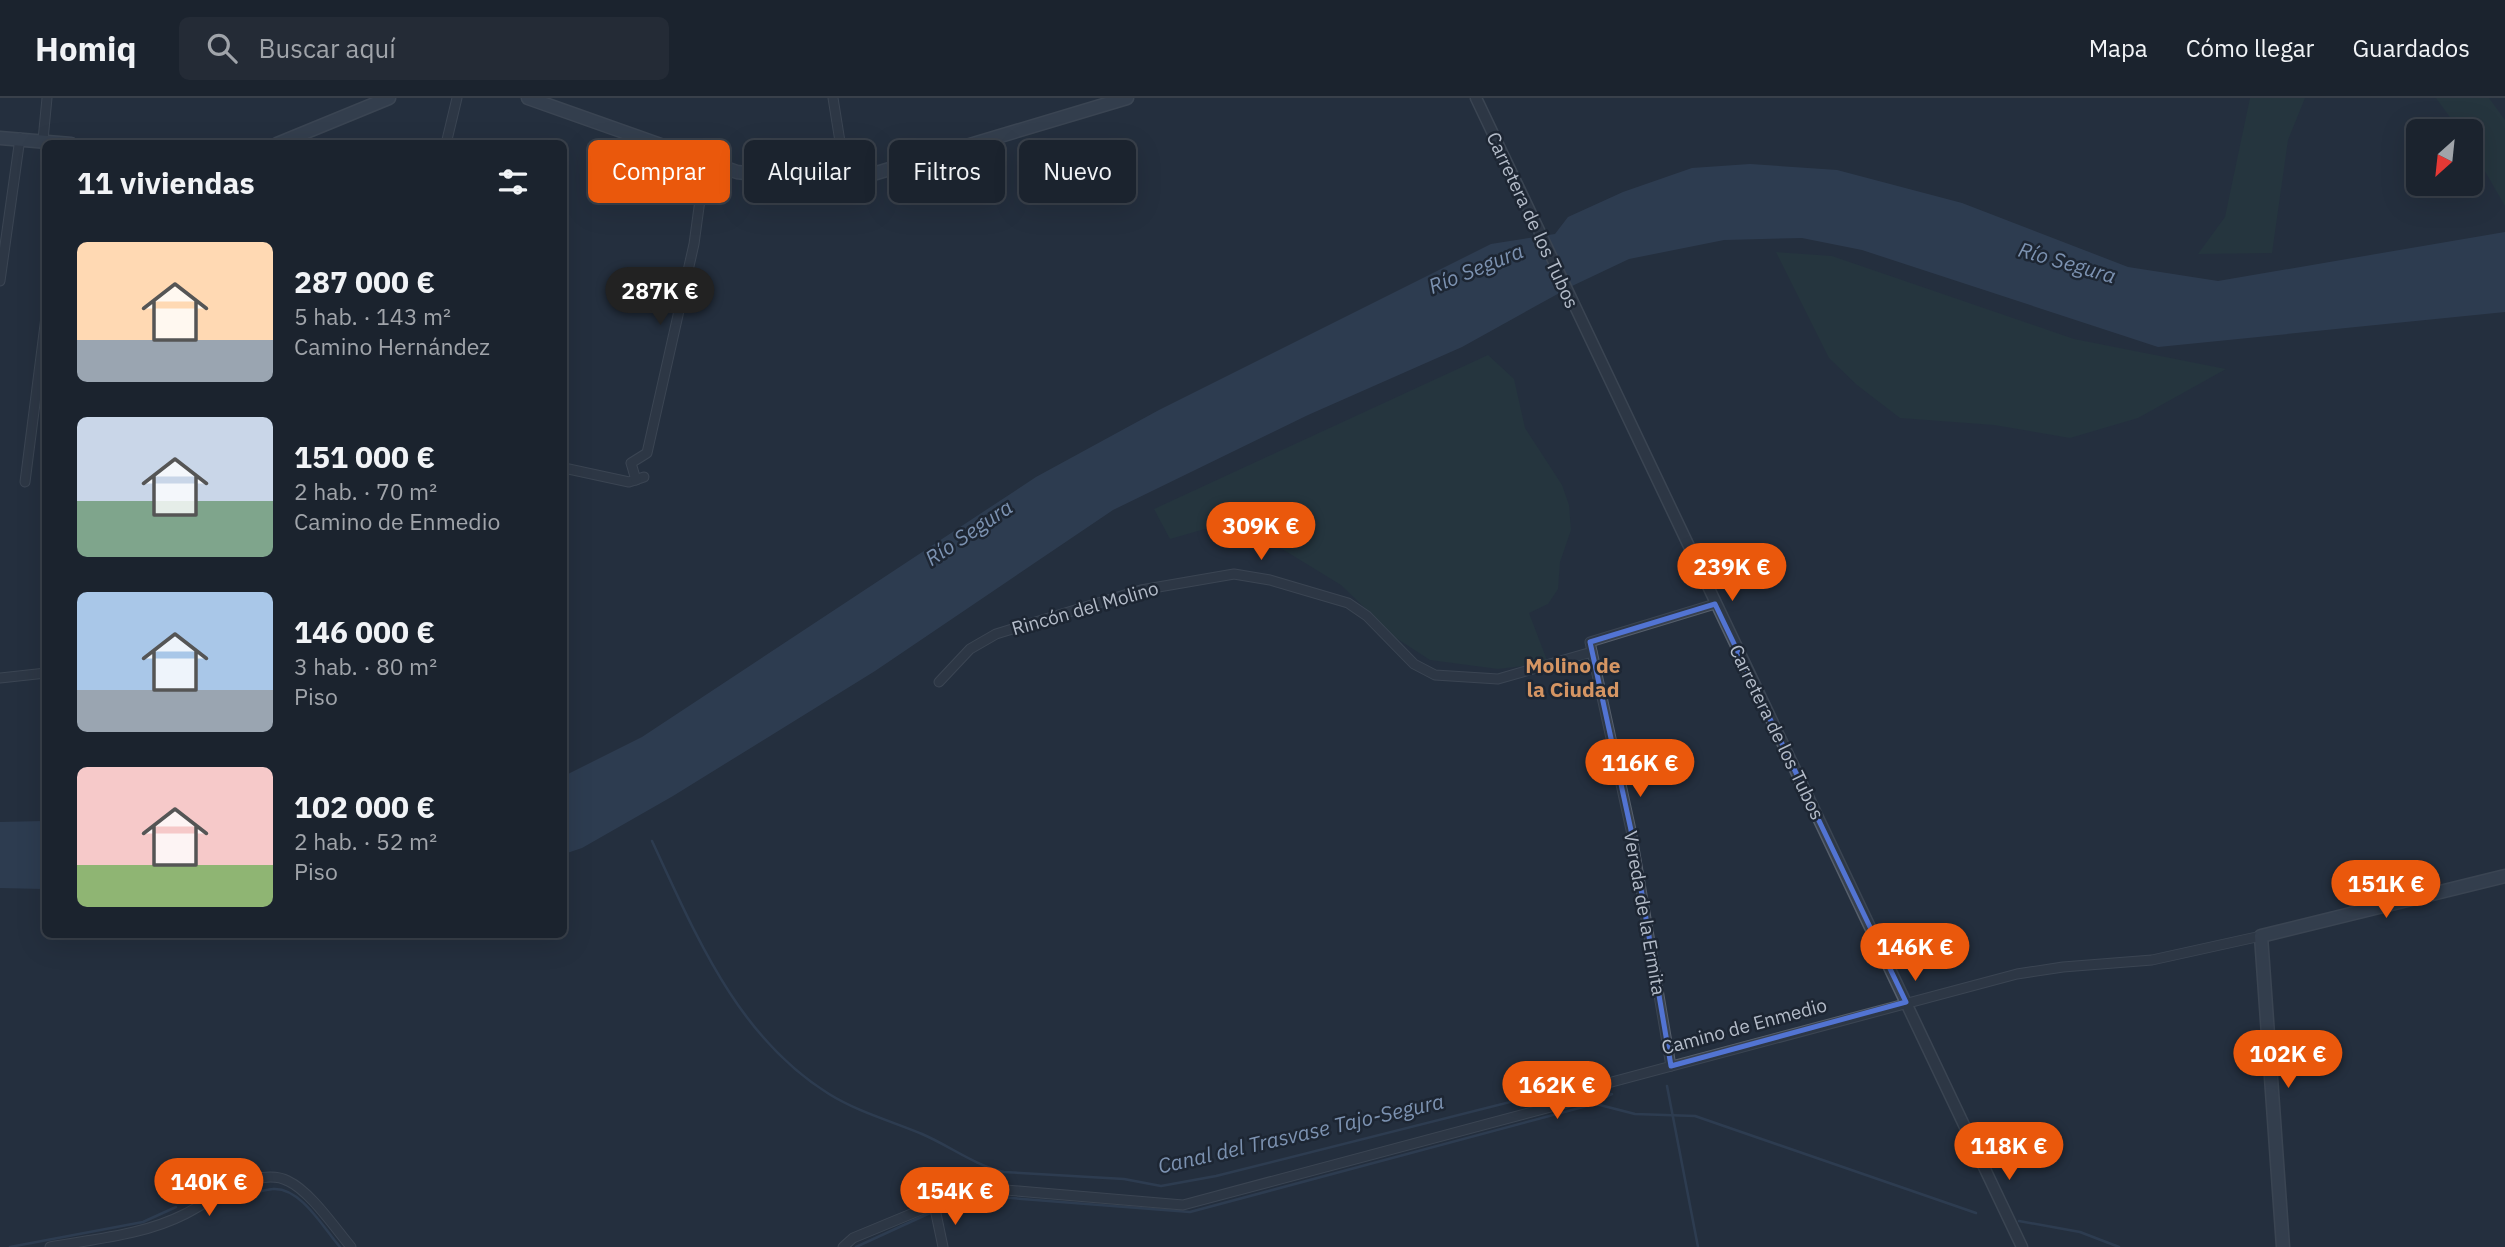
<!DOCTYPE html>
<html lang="es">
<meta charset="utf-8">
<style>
:root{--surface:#1b232e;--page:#242b36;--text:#f1f3f6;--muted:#a0a4aa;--line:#39404a;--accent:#ea580c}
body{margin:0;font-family:"IBM Plex Sans",sans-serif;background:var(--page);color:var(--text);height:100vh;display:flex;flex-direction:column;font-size:26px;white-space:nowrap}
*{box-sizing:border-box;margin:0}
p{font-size:23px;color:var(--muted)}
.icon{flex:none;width:38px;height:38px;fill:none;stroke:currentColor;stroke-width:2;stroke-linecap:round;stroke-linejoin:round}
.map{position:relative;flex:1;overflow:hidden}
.details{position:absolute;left:42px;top:42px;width:525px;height:798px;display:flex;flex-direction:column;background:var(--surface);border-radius:10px;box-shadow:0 7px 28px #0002,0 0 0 2px var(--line)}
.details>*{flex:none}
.guide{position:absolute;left:588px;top:42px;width:665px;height:63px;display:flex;gap:14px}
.needle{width:46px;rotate:207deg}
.controls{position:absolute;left:2406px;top:21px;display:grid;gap:14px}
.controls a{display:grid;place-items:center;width:77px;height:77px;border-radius:10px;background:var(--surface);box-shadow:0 7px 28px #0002,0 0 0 2px var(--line);font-size:35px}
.price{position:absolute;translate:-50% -60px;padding:0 16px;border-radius:24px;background:var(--accent);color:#fff;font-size:23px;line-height:46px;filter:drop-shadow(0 2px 4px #0008)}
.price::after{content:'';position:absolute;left:50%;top:42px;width:21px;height:16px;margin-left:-10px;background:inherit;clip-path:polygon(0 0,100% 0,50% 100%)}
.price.selected{background:#222;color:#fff}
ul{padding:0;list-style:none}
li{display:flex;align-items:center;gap:21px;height:175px;padding:0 35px}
li span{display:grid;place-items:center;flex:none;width:196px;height:140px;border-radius:10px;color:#555}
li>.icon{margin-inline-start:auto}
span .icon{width:84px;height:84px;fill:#fffc;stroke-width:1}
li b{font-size:30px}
h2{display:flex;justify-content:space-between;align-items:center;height:84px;padding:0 35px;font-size:30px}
.pill{padding:0 24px;border-radius:10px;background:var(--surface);box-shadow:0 7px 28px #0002,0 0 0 2px var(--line);font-size:24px;line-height:63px}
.pill.selected{background:var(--accent);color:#fff}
header{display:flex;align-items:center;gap:42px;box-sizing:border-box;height:98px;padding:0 35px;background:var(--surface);border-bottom:2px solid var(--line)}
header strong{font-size:33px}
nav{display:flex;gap:38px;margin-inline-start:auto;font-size:24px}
.search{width:490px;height:63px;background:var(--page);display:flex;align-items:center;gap:18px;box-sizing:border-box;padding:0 24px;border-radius:10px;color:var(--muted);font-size:26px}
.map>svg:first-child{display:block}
</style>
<header>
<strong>Homiq</strong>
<div class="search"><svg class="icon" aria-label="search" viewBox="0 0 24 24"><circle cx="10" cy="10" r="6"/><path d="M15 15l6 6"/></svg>Buscar aquí</div>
<nav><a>Mapa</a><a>Cómo llegar</a><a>Guardados</a></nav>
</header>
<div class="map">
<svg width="2505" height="1149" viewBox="0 0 2505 1149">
<rect width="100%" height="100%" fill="#242f3e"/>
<g fill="#263c3f">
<polygon points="2250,0 2305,0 2288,42 2272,155 2198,156 2225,119"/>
<polygon points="2436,0 2489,0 2505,22 2505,108 2471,49 2471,33 2460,33"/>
<polygon points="1776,154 1832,158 2074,241 2226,271 2138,320 2070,340 1994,327 1900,320 1857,287 1829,260"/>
<polygon points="1488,257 1514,281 1525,330 1562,387 1569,407 1571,432 1560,464 1558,491 1548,506 1529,515 1548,565 1498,571 1430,562 1396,540 1341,487 1243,427 1205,431 1170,441 1154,411"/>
</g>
<g fill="#394c67">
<polygon points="1750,66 1837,72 1962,105 2128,169 2218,183 2505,134 2505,214 2158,249 1862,152 1802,140 1724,142 1629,161 1572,188 1462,249 1308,317 1113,412 875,573 673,698 582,750 564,756 564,678 642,639 1036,379 1159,312 1491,146 1555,136 1568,119 1623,94 1692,70"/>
<polygon points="45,723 45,791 0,790 0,724"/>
</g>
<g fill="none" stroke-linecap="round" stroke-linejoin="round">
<g stroke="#394c67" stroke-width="2.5">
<path d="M 652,743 C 696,837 737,939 829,996 C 858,1014 891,1023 922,1036 C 950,1048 974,1067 1004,1074 L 1124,1081 L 1161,1088 L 1216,1078 L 1542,996 L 1562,1000"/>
<polyline points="1667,988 1698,1149"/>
<polyline points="1596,1006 1635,1016 1695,1018 1976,1115"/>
<path d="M 234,1100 C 247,1098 260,1092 273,1091 C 301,1089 324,1131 340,1149"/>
<polyline points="941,1110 972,1097 1190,1114 1583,1009 1612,996"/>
<polyline points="2019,1123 2080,1134 2119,1149"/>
<polyline points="10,1149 143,1124 176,1109"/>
<polyline points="856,1149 930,1115"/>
</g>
<defs>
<g id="minor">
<polyline points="833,0 846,81"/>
<polyline points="43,42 47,0"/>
<polyline points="446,46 457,0"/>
<polyline points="0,183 20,40"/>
<polyline points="564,370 629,384 644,379"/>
<polyline points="636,382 631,365 647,355 694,146 705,65"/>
<polyline points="25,384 46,219"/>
<polyline points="0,580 46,575"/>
<polyline points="939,584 970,551 996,536 1141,492 1234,476 1270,482 1348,505 1367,518 1414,566 1435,577 1498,581 1592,554"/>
<polyline points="1671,968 1631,732 1590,544 1715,506"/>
<polyline points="934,1106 943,1149"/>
<path d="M 50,1149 C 94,1141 144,1137 185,1116 C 211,1103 257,1067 288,1083 C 310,1093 335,1130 351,1149"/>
<polyline points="843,1149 853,1140 969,1092 982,1090 1183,1107 1581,1001 1608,985 2017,876 2063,869 2152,862 2261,838"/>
</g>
<polyline id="tertiary" points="1476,0 2022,1149"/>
<g id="secondary">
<polyline points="528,0 737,74 808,83 873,76 1127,0"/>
<polyline points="0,40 71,46"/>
<polyline points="277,46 389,0"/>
<polyline points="2283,1149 2261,838 2505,778"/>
</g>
</defs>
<use href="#minor" stroke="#565f6c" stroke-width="11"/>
<use href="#tertiary" stroke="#565f6c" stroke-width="13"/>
<use href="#secondary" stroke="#565f6c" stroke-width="15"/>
<use href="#minor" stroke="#38414e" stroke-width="9"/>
<use href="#tertiary" stroke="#38414e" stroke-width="10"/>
<use href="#secondary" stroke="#465061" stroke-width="12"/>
</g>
<path d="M0 0H2505V1149H0ZM 1715,506 L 1906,904 L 1671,968 L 1631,732 L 1590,544 Z" fill="#242f3e" fill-opacity=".55" fill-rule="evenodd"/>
<path fill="none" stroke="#5274d3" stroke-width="5" stroke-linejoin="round" d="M 1715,506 L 1906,904 L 1671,968 L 1631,732 L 1590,544 Z"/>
<g text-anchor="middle" stroke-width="5" stroke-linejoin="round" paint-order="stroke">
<g font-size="19" fill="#b4bcc9" stroke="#1d2633">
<text transform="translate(1533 122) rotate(65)" y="7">Carretera de los Tubos</text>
<text transform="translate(1085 510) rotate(-16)" y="7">Rincón del Molino</text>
<text transform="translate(1777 634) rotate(64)" y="7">Carretera de los Tubos</text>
<text transform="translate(1645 815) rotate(80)" y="7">Vereda de la Ermita</text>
<text transform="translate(1744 928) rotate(-15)" y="7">Camino de Enmedio</text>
</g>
<g font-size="21" font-style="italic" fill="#7c92b1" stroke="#1d2633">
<text transform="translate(2067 165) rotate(16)" y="7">Río Segura</text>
<text transform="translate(1476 171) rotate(-22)" y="7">Río Segura</text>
<text transform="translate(969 435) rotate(-34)" y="7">Río Segura</text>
<text transform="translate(1301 1036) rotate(-13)" y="7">Canal del Trasvase Tajo-Segura</text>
</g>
<g font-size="21" font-weight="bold" fill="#d59563" stroke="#1d2633">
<text x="1573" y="575">Molino de<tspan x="1573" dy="24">la Ciudad</tspan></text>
</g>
</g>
</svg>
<div class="controls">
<a><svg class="needle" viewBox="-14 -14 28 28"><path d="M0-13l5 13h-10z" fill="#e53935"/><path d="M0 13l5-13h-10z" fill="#a0a4aa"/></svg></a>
</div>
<b class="price selected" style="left:660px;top:229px">287K €</b>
<b class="price" style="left:1261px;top:464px">309K €</b>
<b class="price" style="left:1732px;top:505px">239K €</b>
<b class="price" style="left:1640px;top:701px">116K €</b>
<b class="price" style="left:2386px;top:822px">151K €</b>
<b class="price" style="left:1915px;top:885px">146K €</b>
<b class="price" style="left:2288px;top:992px">102K €</b>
<b class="price" style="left:1557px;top:1023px">162K €</b>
<b class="price" style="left:2009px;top:1084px">118K €</b>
<b class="price" style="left:209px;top:1120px">140K €</b>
<b class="price" style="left:955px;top:1129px">154K €</b>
<div class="guide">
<a class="pill selected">Comprar</a>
<a class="pill">Alquilar</a>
<a class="pill">Filtros</a>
<a class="pill">Nuevo</a>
</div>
<section class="details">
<h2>11 viviendas<svg class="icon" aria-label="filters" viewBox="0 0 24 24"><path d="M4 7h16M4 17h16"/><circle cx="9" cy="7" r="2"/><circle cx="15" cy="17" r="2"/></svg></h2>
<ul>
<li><span style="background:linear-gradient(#ffd9b3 70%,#9aa5b1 0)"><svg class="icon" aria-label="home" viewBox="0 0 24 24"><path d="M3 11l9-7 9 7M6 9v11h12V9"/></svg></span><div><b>287 000 €</b><p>5 hab. · 143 m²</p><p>Camino Hernández</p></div></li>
<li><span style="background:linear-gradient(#c9d6e8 60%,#7fa58c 0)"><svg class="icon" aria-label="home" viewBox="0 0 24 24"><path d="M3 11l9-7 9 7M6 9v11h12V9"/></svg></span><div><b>151 000 €</b><p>2 hab. · 70 m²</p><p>Camino de Enmedio</p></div></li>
<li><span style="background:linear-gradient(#a9c7e8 70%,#9aa5b1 0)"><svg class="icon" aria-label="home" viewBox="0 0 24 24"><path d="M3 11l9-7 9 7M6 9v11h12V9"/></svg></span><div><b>146 000 €</b><p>3 hab. · 80 m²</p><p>Piso</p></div></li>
<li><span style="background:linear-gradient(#f6c9c9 70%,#8fb573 0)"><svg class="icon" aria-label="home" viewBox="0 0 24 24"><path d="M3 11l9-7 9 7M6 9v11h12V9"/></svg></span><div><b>102 000 €</b><p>2 hab. · 52 m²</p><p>Piso</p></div></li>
</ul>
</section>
</div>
